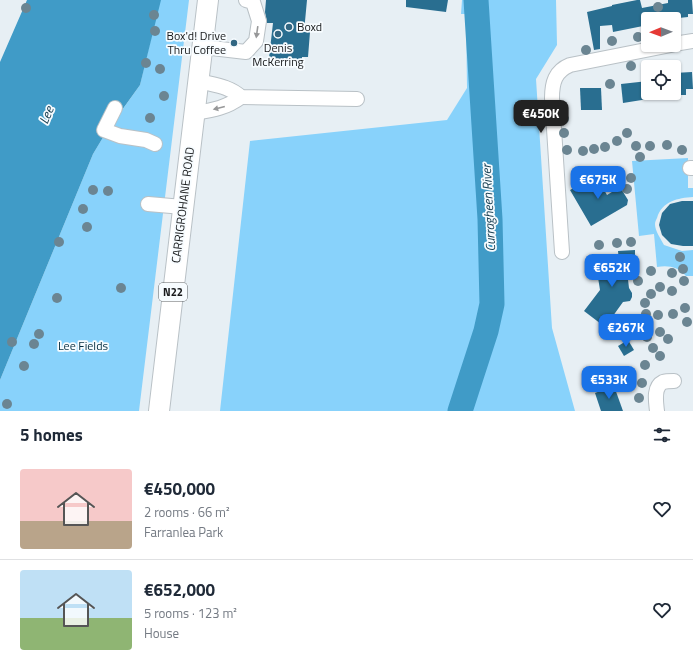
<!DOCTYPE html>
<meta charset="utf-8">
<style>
:root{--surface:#fff;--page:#f2f2f3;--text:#1f2937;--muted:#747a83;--line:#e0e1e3;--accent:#1a73e8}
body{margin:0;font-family:"Titillium Web",sans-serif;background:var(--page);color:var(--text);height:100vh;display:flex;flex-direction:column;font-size:15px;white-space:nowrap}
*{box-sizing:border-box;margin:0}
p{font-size:13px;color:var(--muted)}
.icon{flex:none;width:22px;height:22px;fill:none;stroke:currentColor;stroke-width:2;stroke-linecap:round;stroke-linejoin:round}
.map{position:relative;height:411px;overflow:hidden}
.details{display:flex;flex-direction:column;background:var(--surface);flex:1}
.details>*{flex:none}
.needle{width:26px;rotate:269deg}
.buttons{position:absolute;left:641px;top:12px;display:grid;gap:8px}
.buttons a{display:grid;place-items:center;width:40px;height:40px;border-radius:4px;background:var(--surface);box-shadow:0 1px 3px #0004;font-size:20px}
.price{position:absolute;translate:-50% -34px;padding:0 9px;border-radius:8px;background:var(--accent);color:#fff;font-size:13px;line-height:26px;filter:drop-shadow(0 1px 2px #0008)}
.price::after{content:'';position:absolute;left:50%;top:24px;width:12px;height:9px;margin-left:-6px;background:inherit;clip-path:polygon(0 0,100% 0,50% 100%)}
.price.current{background:#222;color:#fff}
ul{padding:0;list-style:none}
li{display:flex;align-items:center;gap:12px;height:100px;padding:0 20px}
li+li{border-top:1px solid var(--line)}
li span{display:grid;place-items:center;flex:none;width:112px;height:80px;border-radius:4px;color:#555}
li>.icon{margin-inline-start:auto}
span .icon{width:48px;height:48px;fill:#fffc;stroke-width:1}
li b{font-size:17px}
h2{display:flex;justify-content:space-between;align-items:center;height:48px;padding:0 20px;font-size:17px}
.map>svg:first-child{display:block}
</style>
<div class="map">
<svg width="693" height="411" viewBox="0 0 693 411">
<rect width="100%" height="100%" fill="#e7eff4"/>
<g fill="#88d2fb">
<polygon points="160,0 189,0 139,411 0,411 0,380 93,154 105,134 140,85"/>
<polygon points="462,0 556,0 557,45 536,79 552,328 575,411 220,411 250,141 447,120 467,88 466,14 461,14"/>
<path d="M 688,158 L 688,188 L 693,188 L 693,197 C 678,198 662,201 657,218 C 656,220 655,222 655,224 C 655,231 661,239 664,245 L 682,251 L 693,250 L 693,276 L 686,276 C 678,267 669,265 657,267 L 654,234 L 639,236 L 632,161 Z"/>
</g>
<polygon fill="#409bc7" points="27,0 161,0 140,85 122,110 115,108 105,134 93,154 0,380 0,62"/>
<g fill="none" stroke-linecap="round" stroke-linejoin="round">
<polyline stroke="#409bc7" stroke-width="25" points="460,411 486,331 492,304 490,219 476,0"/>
</g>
<g fill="#296e90">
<polygon points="266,0 307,0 304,32 310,32 308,57 302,57 302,62 269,58 273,23 267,23 265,12"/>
<polygon points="406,0 448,0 446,12 406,7"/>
<polygon points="637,0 640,0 642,8 668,3 668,0 692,0 693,14 688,14 688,17 669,19 648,19 648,25 613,32 612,25 600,26 600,49 594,50 587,12 612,6 612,5"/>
<polygon points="692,72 693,89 686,89 686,95 675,95 674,73"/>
<polygon points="648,81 648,99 623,103 621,84"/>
<polygon points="580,88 601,88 602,110 581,110"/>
<polygon points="596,176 607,195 620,187 628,200 627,205 591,226 570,190"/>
<polygon points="682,201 693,201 693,246 683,246 671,244 662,235 659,225 662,213 670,204"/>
<polygon points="635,250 635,263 626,263 629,288 632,293 632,297 630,301 623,302 605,327 584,311 600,290 596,265 619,261 618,251"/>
<polygon points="628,340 634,350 624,356 618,346"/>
<polygon points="614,386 623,411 601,411 595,393"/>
</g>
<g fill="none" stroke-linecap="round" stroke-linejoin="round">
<defs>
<g id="minor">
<polyline points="674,44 693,41"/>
<polyline points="203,47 246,52 256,41 259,21 253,2 246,0"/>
<path d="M 199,81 C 214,85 229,86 241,97 L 357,99"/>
<polyline points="115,108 104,130 120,136 146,140 155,144"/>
<path d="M 195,113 C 213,110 226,108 241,97"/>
<polyline points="690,168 693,168"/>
<polyline points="148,204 183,207"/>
<path d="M 562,252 L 552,98 C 552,83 555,71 570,65 L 671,45"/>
<path d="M 657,411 C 656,402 653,387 663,382 C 666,381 671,381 674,381"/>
</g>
<polyline id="highway" points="159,411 208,0"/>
</defs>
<use href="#minor" stroke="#b9c1c6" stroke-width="16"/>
<use href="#highway" stroke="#b9c1c6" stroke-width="22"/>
<use href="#minor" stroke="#fff" stroke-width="14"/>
<use href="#highway" stroke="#fff" stroke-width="20"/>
</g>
<g fill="#6b8592">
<circle cx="658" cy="7" r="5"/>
<circle cx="26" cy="8" r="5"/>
<circle cx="154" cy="15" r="5"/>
<circle cx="155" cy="31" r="5"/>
<circle cx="638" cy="37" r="5"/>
<circle cx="612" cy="41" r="5"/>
<circle cx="586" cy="50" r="5"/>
<circle cx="146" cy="63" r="5"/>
<circle cx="631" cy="66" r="5"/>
<circle cx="160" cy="69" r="5"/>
<circle cx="610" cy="84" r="5"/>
<circle cx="164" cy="96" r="5"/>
<circle cx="150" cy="118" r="5"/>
<circle cx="564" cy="119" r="5"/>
<circle cx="564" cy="133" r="5"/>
<circle cx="627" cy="133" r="5"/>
<circle cx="617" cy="141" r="5"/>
<circle cx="667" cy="145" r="5"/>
<circle cx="636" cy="146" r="5"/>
<circle cx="650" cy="146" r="5"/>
<circle cx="605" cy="147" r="5"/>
<circle cx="594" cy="149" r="5"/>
<circle cx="567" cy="150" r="5"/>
<circle cx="682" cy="150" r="5"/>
<circle cx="583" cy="151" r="5"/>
<circle cx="640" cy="157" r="5"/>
<circle cx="631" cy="178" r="5"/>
<circle cx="627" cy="189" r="5"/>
<circle cx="93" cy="190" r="5"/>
<circle cx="108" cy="191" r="5"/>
<circle cx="83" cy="209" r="5"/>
<circle cx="87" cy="227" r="5"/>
<circle cx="59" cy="242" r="5"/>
<circle cx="631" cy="242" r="5"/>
<circle cx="617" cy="243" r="5"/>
<circle cx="599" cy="245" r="5"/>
<circle cx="680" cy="257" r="5"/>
<circle cx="683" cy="269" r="5"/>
<circle cx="651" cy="271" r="5"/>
<circle cx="672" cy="273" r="5"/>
<circle cx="638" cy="281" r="5"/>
<circle cx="684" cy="281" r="5"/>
<circle cx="660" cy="287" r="5"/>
<circle cx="121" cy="288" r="5"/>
<circle cx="672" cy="291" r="5"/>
<circle cx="651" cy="294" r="5"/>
<circle cx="57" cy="298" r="5"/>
<circle cx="645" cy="303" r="5"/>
<circle cx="685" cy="308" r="5"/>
<circle cx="646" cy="314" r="5"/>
<circle cx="673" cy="314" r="5"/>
<circle cx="658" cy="315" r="5"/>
<circle cx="687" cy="322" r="5"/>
<circle cx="660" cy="332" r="5"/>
<circle cx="39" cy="334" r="5"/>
<circle cx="647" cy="337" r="5"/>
<circle cx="668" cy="339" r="5"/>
<circle cx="12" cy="342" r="5"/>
<circle cx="34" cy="344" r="5"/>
<circle cx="653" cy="348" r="5"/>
<circle cx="660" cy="356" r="5"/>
<circle cx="645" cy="365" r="5"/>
<circle cx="24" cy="366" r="5"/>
<circle cx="642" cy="383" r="5"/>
<circle cx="639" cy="398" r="5"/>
<circle cx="7" cy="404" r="5"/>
</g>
<defs><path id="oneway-solid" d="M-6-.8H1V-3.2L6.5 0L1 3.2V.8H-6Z"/></defs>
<g fill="#979899">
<use href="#oneway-solid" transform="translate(257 32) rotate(98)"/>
<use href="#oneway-solid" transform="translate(219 108) rotate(166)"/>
</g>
<g fill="#316682" stroke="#f7fcff" stroke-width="1.5">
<circle cx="289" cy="27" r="4"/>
<circle cx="278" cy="34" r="4"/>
<circle cx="234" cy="43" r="4"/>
</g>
<g text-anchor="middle" stroke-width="3.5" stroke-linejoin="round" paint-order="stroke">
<rect fill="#f7fcff" stroke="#5b5e60" stroke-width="1" x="159" y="283" width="28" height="18" rx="3"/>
<g font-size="11" font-weight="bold" fill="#181a1c">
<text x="173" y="296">N22</text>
</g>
<g font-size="12" fill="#181a1c" stroke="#f7fcff" text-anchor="start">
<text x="297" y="31">Boxd</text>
<text x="226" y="40" text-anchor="end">Box'd! Drive<tspan x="226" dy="14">Thru Coffee</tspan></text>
<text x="278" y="52" text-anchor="middle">Denis<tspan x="278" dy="14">McKerring</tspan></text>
</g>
<g font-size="12" fill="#181a1c" stroke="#f7fcff">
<text transform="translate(183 205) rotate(-83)" y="4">CARRIGROHANE ROAD</text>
</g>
<g font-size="12" fill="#052e41" stroke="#f7fcff">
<text x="83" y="350">Lee Fields</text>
</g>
<g font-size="13" font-style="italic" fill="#163d50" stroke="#f7fcff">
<text transform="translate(46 115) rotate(-68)" y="5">Lee</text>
<text transform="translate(488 208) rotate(-93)" y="5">Curragheen River</text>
</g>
</g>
</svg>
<div class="buttons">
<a><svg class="needle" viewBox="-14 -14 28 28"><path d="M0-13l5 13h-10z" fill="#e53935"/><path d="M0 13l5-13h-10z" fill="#747a83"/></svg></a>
<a><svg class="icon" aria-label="locate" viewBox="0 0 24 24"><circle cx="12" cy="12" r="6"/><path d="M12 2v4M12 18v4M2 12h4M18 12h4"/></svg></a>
</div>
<b class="price current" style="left:541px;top:134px">€450K</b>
<b class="price" style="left:598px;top:200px">€675K</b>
<b class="price" style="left:612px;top:288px">€652K</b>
<b class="price" style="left:626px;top:348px">€267K</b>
<b class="price" style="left:609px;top:400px">€533K</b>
</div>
<section class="details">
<h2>5 homes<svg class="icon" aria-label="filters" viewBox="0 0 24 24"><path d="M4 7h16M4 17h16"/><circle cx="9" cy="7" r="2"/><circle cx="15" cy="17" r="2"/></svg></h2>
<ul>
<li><span style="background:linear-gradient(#f6c9c9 65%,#b9a48a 0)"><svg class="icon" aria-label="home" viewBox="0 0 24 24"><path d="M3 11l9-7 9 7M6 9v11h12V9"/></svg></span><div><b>€450,000</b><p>2 rooms · 66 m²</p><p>Farranlea Park</p></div><svg class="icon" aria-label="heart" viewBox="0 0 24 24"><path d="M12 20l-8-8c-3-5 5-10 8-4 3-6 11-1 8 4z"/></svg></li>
<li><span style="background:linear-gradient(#bfe0f5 60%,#8fb573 0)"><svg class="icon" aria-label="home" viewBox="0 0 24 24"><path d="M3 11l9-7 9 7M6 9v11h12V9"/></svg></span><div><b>€652,000</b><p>5 rooms · 123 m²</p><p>House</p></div><svg class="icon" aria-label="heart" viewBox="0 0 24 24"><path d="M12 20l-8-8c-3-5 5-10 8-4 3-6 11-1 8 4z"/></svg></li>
</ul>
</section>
